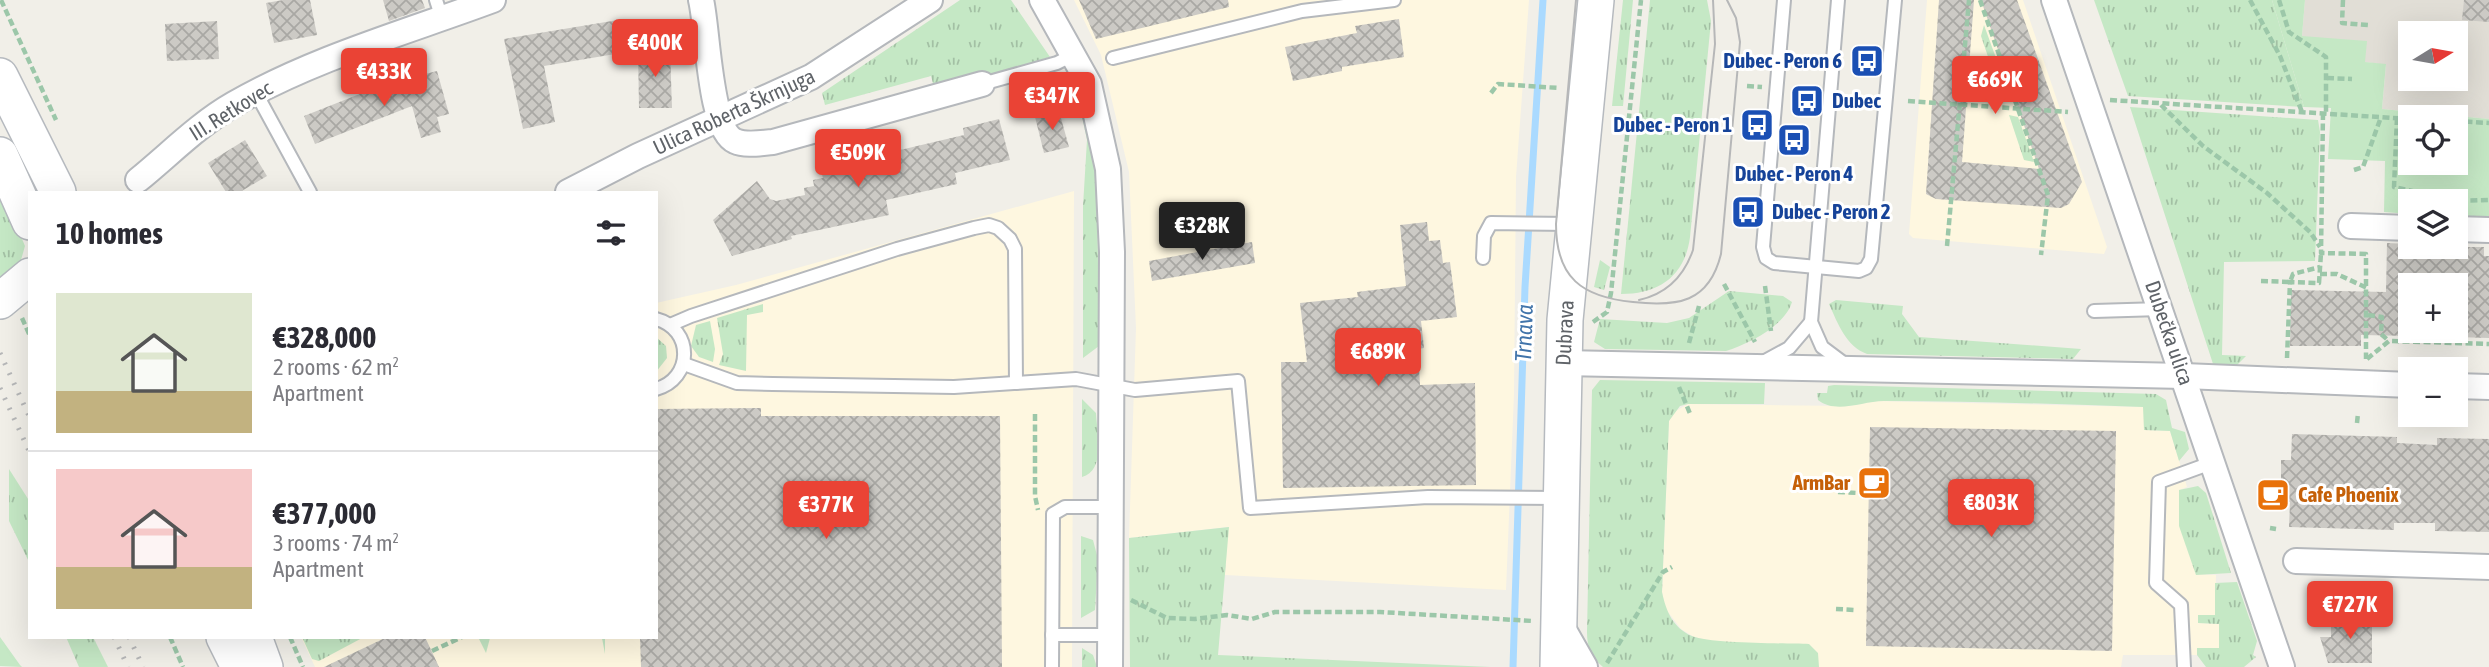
<!DOCTYPE html>
<meta charset="utf-8">
<style>
:root{--surface:#fff;--page:#f2f2f3;--text:#2b2b33;--muted:#7c7c81;--line:#e1e1e2;--accent:#ea4335}
body{margin:0;font-family:"Asap Condensed",sans-serif;background:var(--page);color:var(--text);height:100vh;display:flex;flex-direction:column;font-size:26px;white-space:nowrap}
*{box-sizing:border-box;margin:0}
p{font-size:23px;color:var(--muted)}
.icon{flex:none;width:38px;height:38px;fill:none;stroke:currentColor;stroke-width:2;stroke-linecap:round;stroke-linejoin:round}
.map{position:relative;flex:1;overflow:hidden}
.sheet{position:absolute;left:28px;top:191px;width:630px;height:448px;display:flex;flex-direction:column;background:var(--surface);border-radius:0px;box-shadow:0 7px 28px #0002}
.sheet>*{flex:none}
.needle{width:46px;rotate:79deg}
.buttons{position:absolute;left:2398px;top:21px;display:grid;gap:14px}
.buttons a{display:grid;place-items:center;width:70px;height:70px;border-radius:0px;background:var(--surface);box-shadow:0 7px 28px #0002;font-size:35px}
.price{position:absolute;translate:-50% -60px;padding:0 16px;border-radius:7px;background:var(--accent);color:#fff;font-size:23px;line-height:46px;filter:drop-shadow(0 2px 4px #0008)}
.price::after{content:'';position:absolute;left:50%;top:42px;width:21px;height:16px;margin-left:-10px;background:inherit;clip-path:polygon(0 0,100% 0,50% 100%)}
.price.selected{background:#222;color:#fff}
ul{padding:0;list-style:none}
li{display:flex;align-items:center;gap:21px;height:175px;padding:0 28px}
li+li{border-top:2px solid var(--line)}
li span{display:grid;place-items:center;flex:none;width:196px;height:140px;border-radius:0px;color:#555}
li>.icon{margin-inline-start:auto}
span .icon{width:84px;height:84px;fill:#fffc;stroke-width:1}
li b{font-size:30px}
h2{display:flex;justify-content:space-between;align-items:center;height:84px;padding:0 28px;font-size:30px}
.map>svg:first-child{display:block}
</style>
<div class="map">
<svg width="2489" height="667" viewBox="0 0 2489 667">
<defs>
<pattern id="grass-tufts" width="24" height="20" patternUnits="userSpaceOnUse" patternTransform="scale(1.75)"><rect width="24" height="20" fill="#c5e8c5"/><path d="M3 7l-1-3M5 7V3M7 7l1-3M15 17l-1-3M17 17v-4M19 17l1-3" fill="none" stroke="#a3c0a4"/></pattern>
<pattern id="building-cross-hatch" width="8" height="8" patternUnits="userSpaceOnUse" patternTransform="scale(1.75)"><rect width="8" height="8" fill="#cccac5"/><path d="M0 0l8 8M0 8l8-8" fill="none" stroke="#a9a8a4"/></pattern>
</defs>
<rect width="100%" height="100%" fill="#f1efe8"/>
<g fill="#fef7e0">
<polygon points="1074,0 1529,0 1516,177 1514,394 1506,590 1225,575 1228,527 1129,538 1136,328 1129,172 1101,55"/>
<polygon points="1927,0 2023,0 2107,247 2104,254 1913,238 1909,234"/>
<polygon points="1074,191 1072,667 315,667 301,637 656,637 656,303 736,285"/>
<polygon points="1876,401 2144,407 2144,430 2170,431 2187,487 2179,490 2196,574 2216,575 2215,615 2198,623 2219,624 2219,648 2198,648 2197,655 2123,655 2121,667 1819,667 1694,637 1681,629 1665,608 1662,592 1669,421 1674,412 1688,404 1848,406"/>
</g>
<path fill="#e1ded6" fill-rule="evenodd" d="M 2305,0 L 2489,0 L 2489,119 L 2382,109 L 2386,65 L 2365,62 L 2302,36 ZM 2410,33 L 2455,33 L 2455,79 L 2410,79 Z"/>
<g fill="url(#grass-tufts)">
<polygon points="960,0 1011,0 1050,57 935,91 931,76 825,105 822,93"/>
<polygon points="1623,0 1633,0 1623,106 1612,106"/>
<path d="M 1650,0 L 1707,0 L 1711,21 L 1690,237 C 1685,276 1659,294 1621,294 Z"/>
<polygon points="2094,0 2272,0 2304,107 2128,96"/>
<polygon points="1984,25 2012,102 2003,101 1981,36"/>
<polygon points="1078,98 1094,153 1097,182 1099,346 1083,358 1083,206 1087,140"/>
<polygon points="2130,107 2318,120 2320,132 2315,261 2224,262 2222,355 2246,356 2233,369 2214,367"/>
<polygon points="2009,115 2018,117 2034,162 2024,160"/>
<polygon points="0,187 25,246 19,267 0,283"/>
<polygon points="1600,260 1610,267 1604,290 1594,287"/>
<path d="M 1729,291 L 1783,296 L 1792,302 C 1785,326 1748,344 1726,351 L 1605,349 L 1594,342 L 1600,319 L 1667,323 L 1689,318 Z"/>
<path d="M 1836,300 L 1903,306 L 1902,314 L 1919,337 L 2081,349 L 2073,359 L 1867,354 C 1846,346 1838,324 1829,304 Z"/>
<polygon points="763,304 763,312 747,315 746,371 719,365 723,354 717,318"/>
<polygon points="710,321 715,349 713,362 699,357 691,346 696,325"/>
<polygon points="656,337 666,346 667,358 656,372"/>
<path d="M 1600,380 L 1765,383 L 1764,404 L 1688,404 L 1680,406 L 1669,421 L 1662,592 C 1666,611 1673,628 1692,636 C 1711,644 1784,643 1809,644 L 1818,653 L 1819,667 L 1603,667 C 1591,657 1587,647 1587,632 L 1592,390 Z"/>
<path d="M 1834,385 L 2156,394 L 2166,400 L 2172,428 L 2185,432 L 2189,449 L 2179,461 L 2170,431 L 2144,430 L 2143,407 C 2057,404 1972,401 1886,401 C 1864,400 1837,415 1818,400 L 1817,393 L 1827,393 L 1828,386 Z"/>
<path d="M 1082,399 L 1096,413 C 1097,433 1106,471 1082,477 Z"/>
<polygon points="9,469 30,502 30,564 9,521"/>
<polygon points="2198,486 2206,493 2231,573 2196,575 2179,526 2179,490"/>
<polygon points="1229,527 1218,655 1491,667 1130,667 1129,538"/>
<polygon points="1081,536 1093,540 1098,559 1095,610 1081,618"/>
<polygon points="2237,582 2257,641 2253,655 2256,657 2244,667 2206,667 2197,655 2197,648 2219,648 2219,624 2198,623 2198,615 2215,615 2215,583"/>
<polygon points="0,637 20,665 22,667 0,666"/>
<polygon points="66,637 93,637 108,667 79,667"/>
<polygon points="302,637 364,637 319,661 312,659"/>
<polygon points="478,637 605,637 605,654 602,638 490,638 486,653"/>
<polygon points="1082,648 1093,655 1097,667 1082,667"/>
</g>
<path fill="#c5e8c5" fill-rule="evenodd" d="M 2272,0 L 2305,0 L 2302,36 L 2367,41 L 2365,62 L 2386,64 L 2382,109 L 2489,119 L 2489,220 L 2455,217 L 2455,201 L 2410,201 L 2410,214 L 2384,212 L 2385,161 L 2328,159 L 2331,108 L 2304,107 ZM 2410,117 L 2455,117 L 2455,163 L 2410,163 Z"/>
<g fill="none" stroke-linecap="round" stroke-linejoin="round">
<polyline stroke="#aadaff" stroke-width="7" points="1513,667 1525,287 1543,0"/>
</g>
<g fill="url(#building-cross-hatch)">
<polygon points="283,0 310,0 317,35 274,43 266,3"/>
<polygon points="383,0 422,0 425,8 389,21"/>
<polygon points="1079,0 1228,0 1229,7 1096,39"/>
<polygon points="1939,0 1974,0 1962,162 2039,169 1981,0 2017,0 2082,182 2069,204 2061,208 1936,199 1926,194"/>
<polygon points="2464,0 2489,0 2489,22 2462,20"/>
<polygon points="624,19 627,52 544,66 555,122 523,129 504,39"/>
<polygon points="1399,19 1404,57 1342,67 1342,71 1293,81 1285,47 1357,33 1355,26"/>
<polygon points="217,21 219,59 167,61 165,24"/>
<polygon points="670,49 672,108 639,108 638,50"/>
<polygon points="437,71 449,114 437,117 441,132 421,138 412,106 315,144 304,116 385,84"/>
<polygon points="1059,111 1069,147 1044,153 1035,117"/>
<polygon points="999,119 1010,160 955,173 957,184 886,200 889,215 791,236 792,239 732,256 713,220 757,181 770,199 776,201 805,195 804,188 814,186 813,180 823,178 821,171 849,166 849,162 964,135 963,128"/>
<polygon points="245,140 267,176 240,192 226,192 208,163"/>
<polygon points="1427,222 1429,241 1440,240 1443,263 1450,262 1457,317 1421,321 1424,348 1418,349 1420,385 1475,383 1476,485 1283,488 1281,362 1307,362 1300,303 1358,297 1357,292 1406,286 1400,225"/>
<polygon points="1252,242 1255,263 1152,281 1149,261"/>
<polygon points="2387,243 2410,244 2410,247 2484,247 2484,256 2489,256 2489,338 2455,337 2455,285 2410,285 2410,336 2361,335 2361,346 2290,346 2291,290 2386,292"/>
<polygon points="761,408 761,416 1000,416 1002,667 641,667 640,637 656,637 656,409"/>
<polygon points="1870,427 2116,431 2112,651 1866,646"/>
<polygon points="2292,434 2397,437 2397,443 2437,445 2437,438 2489,439 2489,532 2435,531 2435,523 2394,523 2394,530 2289,527 2290,502 2281,502 2281,460 2291,460"/>
<polygon points="2337,617 2372,617 2372,663 2328,663 2320,637 2331,637 2331,623 2337,623"/>
<polygon points="387,637 425,637 439,667 324,667"/>
</g>
<g fill="none" stroke-linecap="round" stroke-linejoin="round">
<defs>
<g id="lane">
<polyline points="436,0 442,19"/>
<polyline points="1784,0 1763,247 1766,258 1774,263 1859,271 1866,268 1871,259 1895,0"/>
<polyline points="1838,0 1811,322 1822,347 1846,365"/>
<polyline points="1113,58 1302,11 1394,0"/>
<polyline points="982,84 1057,63 1075,54"/>
<polyline points="256,93 310,192"/>
<polyline points="1483,258 1484,236 1491,223 1572,224"/>
<polyline points="2094,311 2161,309"/>
<path d="M 656,319 C 694,329 693,379 656,389"/>
<polyline points="670,325 691,316 897,249 974,228 989,225 998,228 1010,239 1015,249 1016,383"/>
<polyline points="1765,361 1789,348 1811,322"/>
<polyline points="684,364 737,383 773,384 954,387 1076,379 1135,390 1238,381 1250,508 1428,497 1560,498"/>
<polyline points="1052,635 1110,635"/>
<polyline points="1052,667 1053,514 1065,507 1110,507"/>
<polyline points="2184,667 2181,605 2156,583 2159,482 2214,462"/>
</g>
<g id="street">
<path d="M 701,0 C 708,28 709,130 735,141 C 746,146 760,143 773,142 L 982,84"/>
<polyline points="1042,0 1089,84 1108,169 1112,252 1110,667"/>
<polyline points="2054,0 2282,667"/>
<path d="M 138,180 C 170,154 199,124 234,104 C 314,58 407,32 493,0"/>
<polyline points="568,192 638,156 811,77 930,0"/>
<polyline points="2351,226 2410,228"/>
<polyline points="2455,229 2489,230"/>
<polyline points="1563,363 2184,376 2410,385"/>
<polyline points="2455,386 2489,387"/>
<polyline points="2296,561 2489,567"/>
<polyline points="1561,625 1585,667"/>
</g>
<g id="secondary">
<polyline points="0,76 58,192"/>
<polyline points="0,155 30,222"/>
<polyline points="0,301 30,276"/>
<polyline points="224,637 239,667"/>
<polyline points="254,637 265,667"/>
<polyline points="1558,667 1565,320 1596,0"/>
</g>
</defs>
<use href="#lane" stroke="#b5b8bc" stroke-width="16"/>
<use href="#street" stroke="#b5b8bc" stroke-width="28"/>
<use href="#secondary" stroke="#b6babf" stroke-width="38"/>
<g stroke="#9cc7a9" stroke-width="4.5" stroke-dasharray="7 3.5" stroke-linecap="butt">
<polyline points="1,0 56,120"/>
<polyline points="1980,0 2048,195 2041,255"/>
<polyline points="2250,0 2280,56 2302,112"/>
<polyline points="2279,0 2289,32 2326,57 2326,113"/>
<polyline points="2343,0 2342,23 2368,25"/>
<polyline points="2327,78 2352,79"/>
<polyline points="1747,86 1762,87"/>
<polyline points="1491,93 1498,84 1559,88"/>
<polyline points="2110,100 2410,119"/>
<polyline points="1908,101 2068,112"/>
<polyline points="2161,105 2203,146 2267,193 2310,232 2320,247"/>
<polyline points="2323,113 2321,253 2366,254 2366,359"/>
<polyline points="2397,118 2394,187 2457,201 2489,200"/>
<polyline points="2455,121 2489,123"/>
<polyline points="2354,170 2363,167 2381,117"/>
<polyline points="1947,246 1969,0"/>
<polyline points="2320,274 2337,274 2367,288"/>
<polyline points="2261,281 2290,282 2293,274 2320,267"/>
<polyline points="1724,284 1755,342"/>
<polyline points="1765,286 1771,331"/>
<polyline points="2368,315 2382,317 2381,334 2389,341"/>
<polyline points="22,318 30,336"/>
<polyline points="1593,322 1607,312 1611,293 1641,0"/>
<polyline points="1689,343 1699,306"/>
<polyline points="2287,358 2290,282 2319,283 2321,253"/>
<polyline points="2367,359 2389,341 2489,344"/>
<polyline points="1679,387 1691,416"/>
<polyline points="1035,414 1035,496 1038,510"/>
<polyline points="2357,423 2358,413"/>
<polyline points="1838,492 1858,493"/>
<polyline points="2270,528 2276,529"/>
<polyline points="1131,600 1167,618 1195,619 1227,615 1252,619 1275,612 1380,612 1533,621"/>
<polyline points="1836,609 1855,610"/>
<polyline points="170,637 183,667"/>
<polyline points="290,637 303,667"/>
<polyline points="432,651 462,637"/>
<polyline points="1607,663 1663,572 1672,567"/>
</g>
<use href="#lane" stroke="#fff" stroke-width="12"/>
<use href="#street" stroke="#fff" stroke-width="24"/>
<use href="#secondary" stroke="#fff" stroke-width="35"/>
<g stroke="#b6b7b8" stroke-width="2">
<path d="M 1576,0 L 1556,224 C 1556,278 1582,297 1633,302 C 1677,307 1709,303 1721,254 L 1740,42 L 1736,18 L 1727,0"/>
<path d="M 1639,300 C 1666,294 1684,276 1693,250 L 1715,44 L 1713,0"/>
</g>
<g stroke="#b6b7b8" stroke-width="5" stroke-dasharray="2 9" stroke-linecap="butt">
<polyline points="0,353 30,418"/>
<polyline points="0,388 30,453"/>
<polyline points="114,637 128,667"/>
<polyline points="129,637 143,667"/>
</g>
</g>
<defs>
<symbol id="bus-square" viewBox="-11 -11 22 22"><rect x="-9" y="-9" width="18" height="18" rx="4" fill="#1a4fb4" stroke="#fff"/><path d="M-5-6H5V4H4V6H2V4H-2V6H-4V4H-5ZM-3.5-4V0h7V-4ZM-3.5 1.2v1.5H-2V1.2ZM2 1.2v1.5H3.5V1.2Z" fill="#fff"/></symbol>
<symbol id="cafe-square" viewBox="-11 -11 22 22"><rect x="-9" y="-9" width="18" height="18" rx="4" fill="#e8710a" stroke="#fff"/><path d="M-5.5-4.5H6V0H3Q3 3.5 0 3.5H-2.5Q-5.5 3.5-5.5 0ZM3-3.2v2h1.7v-2ZM-6 4.5H4V6H-6Z" fill="#fff"/></symbol>
</defs>
<g fill-rule="evenodd">
<use href="#bus-square" x="1848" y="42" width="38" height="38"/>
<use href="#bus-square" x="1788" y="82" width="38" height="38"/>
<use href="#bus-square" x="1738" y="106" width="38" height="38"/>
<use href="#bus-square" x="1775" y="121" width="38" height="38"/>
<use href="#bus-square" x="1729" y="193" width="38" height="38"/>
<use href="#cafe-square" x="1855" y="464" width="38" height="38"/>
<use href="#cafe-square" x="2254" y="476" width="38" height="38"/>
</g>
<g text-anchor="middle" stroke-width="6" stroke-linejoin="round" paint-order="stroke">
<g font-size="21" font-weight="bold" fill="#164399" stroke="#fff" text-anchor="end">
<text x="1842" y="68">Dubec - Peron 6</text>
<text x="1832" y="108" text-anchor="start">Dubec</text>
<text x="1732" y="132">Dubec - Peron 1</text>
<text x="1794" y="181" text-anchor="middle">Dubec - Peron 4</text>
<text x="1772" y="219" text-anchor="start">Dubec - Peron 2</text>
</g>
<g font-size="21" fill="#5f6368" stroke="#fff">
<text transform="translate(231 111) rotate(-32)" y="7">III. Retkovec</text>
<text transform="translate(734 112) rotate(-25)" y="7">Ulica Roberta Škrnjuga</text>
<text transform="translate(1565 333) rotate(-87)" y="7">Dubrava</text>
<text transform="translate(2169 333) rotate(71)" y="7">Dubečka ulica</text>
</g>
<g font-size="21" font-weight="bold" fill="#c56008" stroke="#fff" text-anchor="end">
<text x="1850" y="490">ArmBar</text>
<text x="2298" y="502" text-anchor="start">Cafe Phoenix</text>
</g>
<g font-size="23" font-style="italic" fill="#4174aa" stroke="#fff">
<text transform="translate(1524 333) rotate(-88)" y="8">Trnava</text>
</g>
</g>
</svg>
<div class="buttons">
<a><svg class="needle" viewBox="-14 -14 28 28"><path d="M0-13l5 13h-10z" fill="#e53935"/><path d="M0 13l5-13h-10z" fill="#7c7c81"/></svg></a>
<a><svg class="icon" aria-label="locate" viewBox="0 0 24 24"><circle cx="12" cy="12" r="6"/><path d="M12 2v4M12 18v4M2 12h4M18 12h4"/></svg></a>
<a><svg class="icon" aria-label="layers" viewBox="0 0 24 24"><path d="M12 4l9 5-9 5-9-5zM3 14l9 5 9-5"/></svg></a>
<a>+</a>
<a>−</a>
</div>
<b class="price" style="left:655px;top:79px">€400K</b>
<b class="price" style="left:384px;top:108px">€433K</b>
<b class="price" style="left:1995px;top:116px">€669K</b>
<b class="price" style="left:1052px;top:132px">€347K</b>
<b class="price" style="left:858px;top:189px">€509K</b>
<b class="price selected" style="left:1202px;top:262px">€328K</b>
<b class="price" style="left:1378px;top:388px">€689K</b>
<b class="price" style="left:1991px;top:539px">€803K</b>
<b class="price" style="left:826px;top:541px">€377K</b>
<b class="price" style="left:2350px;top:641px">€727K</b>
<section class="sheet">
<h2>10 homes<svg class="icon" aria-label="filters" viewBox="0 0 24 24"><path d="M4 7h16M4 17h16"/><circle cx="9" cy="7" r="2"/><circle cx="15" cy="17" r="2"/></svg></h2>
<ul>
<li><span style="background:linear-gradient(#dfe7d0 70%,#c2b280 0)"><svg class="icon" aria-label="home" viewBox="0 0 24 24"><path d="M3 11l9-7 9 7M6 9v11h12V9"/></svg></span><div><b>€328,000</b><p>2 rooms · 62 m²</p><p>Apartment</p></div></li>
<li><span style="background:linear-gradient(#f6c9c9 70%,#c2b280 0)"><svg class="icon" aria-label="home" viewBox="0 0 24 24"><path d="M3 11l9-7 9 7M6 9v11h12V9"/></svg></span><div><b>€377,000</b><p>3 rooms · 74 m²</p><p>Apartment</p></div></li>
</ul>
</section>
</div>
